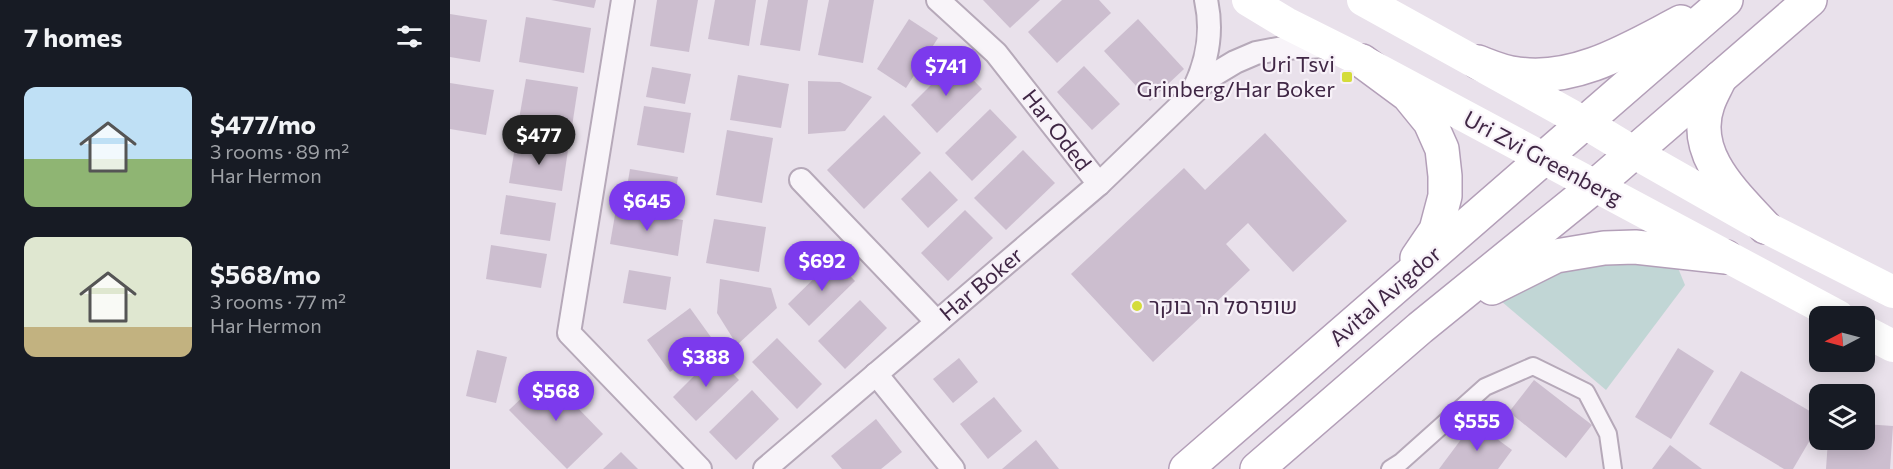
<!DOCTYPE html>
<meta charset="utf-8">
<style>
:root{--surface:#171b24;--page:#242831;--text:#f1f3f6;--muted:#9ea1a6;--accent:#7c3aed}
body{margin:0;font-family:Commissioner,Heebo,sans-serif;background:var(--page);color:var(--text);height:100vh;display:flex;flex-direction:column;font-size:22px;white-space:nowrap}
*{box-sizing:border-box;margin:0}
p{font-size:20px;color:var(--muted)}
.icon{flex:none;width:33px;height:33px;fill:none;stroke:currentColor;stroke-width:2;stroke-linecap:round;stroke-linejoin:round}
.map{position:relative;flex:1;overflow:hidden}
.panel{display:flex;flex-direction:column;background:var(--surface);width:450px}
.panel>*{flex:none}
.needle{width:39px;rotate:264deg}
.buttons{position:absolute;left:1359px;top:306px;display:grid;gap:12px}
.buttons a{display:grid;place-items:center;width:66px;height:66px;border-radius:12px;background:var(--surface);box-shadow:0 3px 15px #0003;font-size:30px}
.price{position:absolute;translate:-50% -51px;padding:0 14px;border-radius:21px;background:var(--accent);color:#fff;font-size:20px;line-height:39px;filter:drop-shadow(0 2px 3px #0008)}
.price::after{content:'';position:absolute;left:50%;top:36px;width:18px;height:14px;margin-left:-9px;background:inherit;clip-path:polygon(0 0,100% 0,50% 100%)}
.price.on{background:#222;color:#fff}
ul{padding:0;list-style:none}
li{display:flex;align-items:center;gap:18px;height:150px;padding:0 24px}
li span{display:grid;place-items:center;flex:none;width:168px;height:120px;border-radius:12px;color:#555}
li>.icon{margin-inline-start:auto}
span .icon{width:72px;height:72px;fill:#fffc;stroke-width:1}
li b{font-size:26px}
h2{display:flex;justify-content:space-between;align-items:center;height:72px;padding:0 24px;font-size:26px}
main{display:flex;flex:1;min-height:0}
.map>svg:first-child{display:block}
</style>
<main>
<section class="panel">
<h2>7 homes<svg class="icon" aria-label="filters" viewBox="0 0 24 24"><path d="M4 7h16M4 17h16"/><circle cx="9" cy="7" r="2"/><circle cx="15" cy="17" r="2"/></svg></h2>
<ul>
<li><span style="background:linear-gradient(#bfe0f5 60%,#8fb573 0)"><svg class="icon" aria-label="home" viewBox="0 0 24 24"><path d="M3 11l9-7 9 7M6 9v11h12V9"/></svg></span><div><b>$477/mo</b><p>3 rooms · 89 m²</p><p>Har Hermon</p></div></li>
<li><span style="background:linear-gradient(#dfe7d0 75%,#c2b280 0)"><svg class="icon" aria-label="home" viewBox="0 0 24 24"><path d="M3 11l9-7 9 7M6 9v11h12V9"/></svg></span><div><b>$568/mo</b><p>3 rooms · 77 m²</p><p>Har Hermon</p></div></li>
</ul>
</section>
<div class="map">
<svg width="1443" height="469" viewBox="0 0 1443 469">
<rect width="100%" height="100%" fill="#e9e1eb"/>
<polygon fill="#c1d6d5" points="1221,251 1235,285 1156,390 1038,290 1072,272"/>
<g fill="#ccbecf">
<polygon points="101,0 146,0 144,8"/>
<polygon points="207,0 248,0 239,52 200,46"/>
<polygon points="265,0 306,0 299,46 258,39"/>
<polygon points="318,0 358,0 350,51 310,45"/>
<polygon points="379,0 424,0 413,63 368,55"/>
<polygon points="533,0 590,0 560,28"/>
<polygon points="612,0 649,0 661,13 607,63 578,32"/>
<polygon points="0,14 37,20 30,62 0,57"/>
<polygon points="76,17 141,28 134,73 69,62"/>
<polygon points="459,19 488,38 456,88 427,69"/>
<polygon points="688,19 734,69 700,101 654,51"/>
<polygon points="505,61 532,89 487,133 461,105"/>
<polygon points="634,66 670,104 642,130 607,92"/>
<polygon points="202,67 241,74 235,104 196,97"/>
<polygon points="288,75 339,84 331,128 280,120"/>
<polygon points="76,79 128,87 121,133 68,125"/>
<polygon points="358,81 390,82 422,97 395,131 358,134"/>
<polygon points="0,83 44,90 36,135 0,129"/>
<polygon points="194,106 241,113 234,153 187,145"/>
<polygon points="540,109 567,137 522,181 495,153"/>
<polygon points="434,115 471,153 414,209 377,170"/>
<polygon points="277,130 323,138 312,203 266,195"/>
<polygon points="815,133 897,221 843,272 798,223 776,244 800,270 703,362 621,274 734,168 755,190"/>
<polygon points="66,141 118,150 112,191 59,183"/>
<polygon points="573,150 605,183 556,230 524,198"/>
<polygon points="180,169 228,177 223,207 175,199"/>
<polygon points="480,171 508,200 478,228 451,199"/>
<polygon points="56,195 106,203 100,241 50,234"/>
<polygon points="166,209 233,220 228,256 160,244"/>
<polygon points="515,210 543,238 498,281 471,253"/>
<polygon points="264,219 316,227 309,272 256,263"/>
<polygon points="41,245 97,254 91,288 36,279"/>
<polygon points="384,259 405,281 359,326 338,304"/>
<polygon points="179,270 221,277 216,310 173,303"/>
<polygon points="270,279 321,288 327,308 287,345 267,313"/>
<polygon points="410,300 437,328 395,369 368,341"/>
<polygon points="240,308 263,340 220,372 197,340"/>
<polygon points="327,338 372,384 347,409 302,362"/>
<polygon points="1228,348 1264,371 1221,439 1185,417"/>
<polygon points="27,350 57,357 46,403 16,396"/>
<polygon points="265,355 289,380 246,421 223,397"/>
<polygon points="509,358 528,382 503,403 483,379"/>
<polygon points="1291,371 1370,417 1370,423 1343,469 1334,469 1259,424"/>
<polygon points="96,375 153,434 117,469 59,410"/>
<polygon points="1084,380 1142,425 1116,458 1059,412"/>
<polygon points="302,390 329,419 286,460 259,432"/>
<polygon points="544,397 572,431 538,459 510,424"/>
<polygon points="426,419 452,452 431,469 392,469 381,456"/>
<polygon points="1024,422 1062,450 1048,469 989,469"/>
<polygon points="1414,424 1443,426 1440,469 1376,469 1378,440 1414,440"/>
<polygon points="586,440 609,469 552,469"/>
<polygon points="1220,445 1252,469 1202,469"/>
<polygon points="171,452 188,469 153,469"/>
</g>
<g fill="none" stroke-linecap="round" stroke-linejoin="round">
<defs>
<polyline id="pedestrian" points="940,469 951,462 1035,387 1083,366 1136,392 1158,434 1163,469"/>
<g id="minor">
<polyline points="173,0 119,333 250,469"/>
<polyline points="488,0 546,53 649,184"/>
<path d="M 744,89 C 758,60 763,32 756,0"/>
<polyline points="351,180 487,322"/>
<polyline points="426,374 503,469"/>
<polyline points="315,469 649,184 760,77 785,62 806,53 833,48 878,46"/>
</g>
<g id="primary">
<polyline points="912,61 958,95 980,122 992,149 995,176 995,196 986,230 967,258"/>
<path d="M 1028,62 C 1041,67 1054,73 1068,74 C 1127,82 1181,48 1231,22"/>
<path d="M 1270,78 C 1266,87 1261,95 1258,104 C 1240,154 1284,193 1315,227"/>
<polyline points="1042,288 1106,256 1154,248 1185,247 1276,257"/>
<polyline points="736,469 1276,0"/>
<polyline points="807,469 970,328 1145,186 1360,0"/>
</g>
</defs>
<use href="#pedestrian" stroke="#b6a9b9" stroke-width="20"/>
<use href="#minor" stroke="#b6a9b9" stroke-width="26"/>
<use href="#primary" stroke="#b39fb8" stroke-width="36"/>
<use href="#pedestrian" stroke="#f8f4f9" stroke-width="16"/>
<use href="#minor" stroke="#f8f4f9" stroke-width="22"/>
<g stroke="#fff" stroke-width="32">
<polyline points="798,0 836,23 912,61 1388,316"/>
<polyline points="913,0 1135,123 1183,152 1315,227 1443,292"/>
<polyline points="1414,331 1443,346"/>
</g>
<use href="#primary" stroke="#fff" stroke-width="33"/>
</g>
<g fill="#d4dc3a" stroke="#f7f1f8" stroke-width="2">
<rect x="891" y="71" width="12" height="12" rx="3"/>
<circle cx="687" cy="306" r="6"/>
</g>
<g text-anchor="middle" stroke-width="4.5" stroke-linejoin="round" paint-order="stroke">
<g font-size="22" fill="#402745" stroke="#f7f1f8" text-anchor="end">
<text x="885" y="72">Uri Tsvi<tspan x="885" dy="25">Grinberg/Har Boker</tspan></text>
<text x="699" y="314" text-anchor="start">שופרסל הר בוקר</text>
</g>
<g font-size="22" fill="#402745" stroke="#f7f1f8">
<text transform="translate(607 130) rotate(52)" y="8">Har Oded</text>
<text transform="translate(1093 158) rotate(28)" y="8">Uri Zvi Greenberg</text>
<text transform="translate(531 284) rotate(-40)" y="8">Har Boker</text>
<text transform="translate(935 296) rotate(-41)" y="8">Avital Avigdor</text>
</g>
</g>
</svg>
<div class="buttons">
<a><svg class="needle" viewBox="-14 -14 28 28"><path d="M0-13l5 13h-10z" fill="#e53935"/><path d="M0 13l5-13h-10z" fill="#9ea1a6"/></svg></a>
<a><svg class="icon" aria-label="layers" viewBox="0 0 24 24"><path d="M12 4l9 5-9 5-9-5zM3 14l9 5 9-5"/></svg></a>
</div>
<b class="price" style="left:496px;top:97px">$741</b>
<b class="price on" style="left:89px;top:166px">$477</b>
<b class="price" style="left:197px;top:232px">$645</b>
<b class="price" style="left:372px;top:292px">$692</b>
<b class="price" style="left:256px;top:388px">$388</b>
<b class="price" style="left:106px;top:422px">$568</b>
<b class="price" style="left:1027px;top:452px">$555</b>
</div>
</main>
